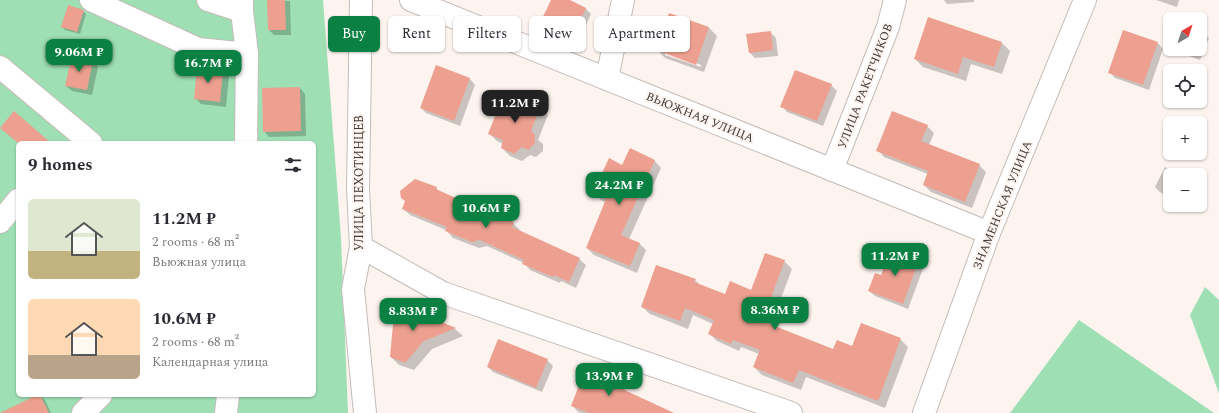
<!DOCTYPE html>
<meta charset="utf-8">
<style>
:root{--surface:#fff;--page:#f2f2f3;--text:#2b2b33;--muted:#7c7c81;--accent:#0b8043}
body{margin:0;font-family:Spectral,serif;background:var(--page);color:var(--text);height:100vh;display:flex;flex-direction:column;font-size:15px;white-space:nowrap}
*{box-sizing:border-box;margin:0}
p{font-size:13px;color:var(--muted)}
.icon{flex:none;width:22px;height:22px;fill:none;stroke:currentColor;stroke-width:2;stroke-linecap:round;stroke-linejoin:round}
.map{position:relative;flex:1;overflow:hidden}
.drawer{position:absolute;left:16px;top:141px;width:300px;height:256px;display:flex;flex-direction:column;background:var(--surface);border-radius:6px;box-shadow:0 1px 3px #0004}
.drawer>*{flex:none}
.hud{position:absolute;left:328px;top:16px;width:380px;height:36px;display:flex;gap:8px}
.needle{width:26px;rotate:39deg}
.tools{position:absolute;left:1163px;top:12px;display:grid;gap:8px}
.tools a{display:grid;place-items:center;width:44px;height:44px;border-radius:6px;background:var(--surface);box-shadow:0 1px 3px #0004;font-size:20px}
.price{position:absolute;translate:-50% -34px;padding:0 9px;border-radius:8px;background:var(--accent);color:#fff;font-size:13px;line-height:26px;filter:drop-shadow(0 1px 2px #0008)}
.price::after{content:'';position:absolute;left:50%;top:24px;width:12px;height:9px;margin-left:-6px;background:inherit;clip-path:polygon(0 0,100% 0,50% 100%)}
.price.active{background:#222;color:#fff}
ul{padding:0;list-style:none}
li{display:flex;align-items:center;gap:12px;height:100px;padding:0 12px}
li span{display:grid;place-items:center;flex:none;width:112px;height:80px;border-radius:6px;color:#555}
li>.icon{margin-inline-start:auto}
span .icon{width:48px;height:48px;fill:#fffc;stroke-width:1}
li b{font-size:17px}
h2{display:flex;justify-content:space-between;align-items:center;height:48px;padding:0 12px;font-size:17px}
.tag{padding:0 14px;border-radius:6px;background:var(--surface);box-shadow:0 1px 3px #0004;font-size:14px;line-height:36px}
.tag.active{background:var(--accent);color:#fff}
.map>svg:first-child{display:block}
</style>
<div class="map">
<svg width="1219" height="413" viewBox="0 0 1219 413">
<rect width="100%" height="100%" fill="#fdf3ef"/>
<g fill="#9edfb3" fill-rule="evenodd">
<path d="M 0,0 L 323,0 L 341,238 L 348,413 L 0,413 ZM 18,143 L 314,143 L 314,395 L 18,395 Z"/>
<polygon points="1205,287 1219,300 1219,393 1190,315"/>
<polygon points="1079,320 1214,413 1010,413"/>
</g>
<g fill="#0003" fill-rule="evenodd">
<polygon points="268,0 290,1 291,35 274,35 269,30"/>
<polygon points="552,0 567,0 586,9 591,14 576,46 545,31 540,25"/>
<polygon points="944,0 974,0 974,2 947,4"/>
<polygon points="1156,0 1179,0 1177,7"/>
<polygon points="83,11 86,14 80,34 65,30 62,27"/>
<path d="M 670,14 L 709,28 L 717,36 L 704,72 L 665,58 L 657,50 ZM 665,52 L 701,65 L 701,67 L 665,55 Z"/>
<polygon points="929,19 1002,43 1010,51 1002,74 971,64 966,81 923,67 915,59"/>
<polygon points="1200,31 1209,38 1200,60 1184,54 1179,49 1200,49"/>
<polygon points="770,32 776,38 778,56 755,58 750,53"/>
<polygon points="1158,43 1163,49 1149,90 1115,78 1110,72"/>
<polygon points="93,61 98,67 92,95 72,91 66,86"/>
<polygon points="436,67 470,79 475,85 460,126 426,113 421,108"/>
<polygon points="198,68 223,71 229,76 226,107 201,104 196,99"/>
<polygon points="831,85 837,91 823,126 787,112 782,106"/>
<polygon points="300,88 305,94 306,136 269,137 264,131"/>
<polygon points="1183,101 1191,101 1190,104"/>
<polygon points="534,102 548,115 538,140 543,144 543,151 536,157 530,155 522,161 510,156 502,148 503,144 497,141 489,133 517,105"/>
<polygon points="927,126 934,133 929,145 979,165 986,172 972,208 931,192 924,185 928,174 884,157 878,150"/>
<polygon points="168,141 182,143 168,143"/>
<polygon points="654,160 661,168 629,239 639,243 646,250 637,273 594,255 587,248 605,202 601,200 594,193"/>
<polygon points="1165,167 1181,175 1170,175 1170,197 1161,193 1155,187"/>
<polygon points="436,188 441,193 468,205 484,207 492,214 513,223 520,230 519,232 579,259 586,265 576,288 561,281 560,283 530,270 524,263 487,246 479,248 453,238 446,230 410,215 403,209"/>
<polygon points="784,261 792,269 771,325 834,350 900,339 908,347 885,408 806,377 801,390 762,375 754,367 759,354 741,347 739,351 717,341 709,333 713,324 693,315 688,329 650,314 642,307 695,280 701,286 725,295 751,291"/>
<polygon points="919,261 924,266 908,309 875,296 869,291 882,276"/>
<polygon points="396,304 455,329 463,336 432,349 414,370 399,365 391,357"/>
<polygon points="547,360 553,366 542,392 493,372 488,367"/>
<polygon points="620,382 626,388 624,391 671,413 582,413 578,412 572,405"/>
<polygon points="39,395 45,400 51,413 27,413"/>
</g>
<g fill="#eda08f">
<polygon points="267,0 285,0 286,30 268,30"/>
<polygon points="551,0 570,0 586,8 571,41 539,25"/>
<polygon points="68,5 84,10 77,32 61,27"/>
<polygon points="669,13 709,27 696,65 656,50"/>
<polygon points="928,17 1002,42 994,67 963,57 958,74 914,59"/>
<polygon points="1123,30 1158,42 1143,85 1108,73"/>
<polygon points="771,31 773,50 749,53 746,34"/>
<polygon points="72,55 93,60 87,90 65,86"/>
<polygon points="436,65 470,78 454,121 420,108"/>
<polygon points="197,67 223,70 220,102 194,99"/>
<polygon points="795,70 832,84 817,121 780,107"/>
<polygon points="300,87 301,131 263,132 262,88"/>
<polygon points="502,98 517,104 520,99 528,98 535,101 540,107 531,131 535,135 535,143 528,150 522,147 514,154 501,148 503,140 488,134"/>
<polygon points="14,111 51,143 18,143 0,128"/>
<polygon points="892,111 928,125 921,141 980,164 965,202 923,185 928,171 876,151"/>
<polygon points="630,148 655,160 621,235 640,243 630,266 586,248 606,199 593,193 609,158 622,165"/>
<polygon points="415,179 437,187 436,189 469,204 474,202 481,203 485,206 488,212 514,222 512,227 580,258 569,282 554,275 553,277 522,264 524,260 480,240 472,242 445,231 447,227 402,209 405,201 401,198 400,191"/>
<polygon points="891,249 919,260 903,304 868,291 875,273 881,275"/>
<polygon points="765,253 785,260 762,321 833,349 837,340 852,346 861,323 901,338 878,401 799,370 793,383 753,367 760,350 733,340 731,344 708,334 714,320 685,308 680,321 641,307 656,265 696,279 694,282 725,294 730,281 751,290"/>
<polygon points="395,303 456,328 424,341 405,363 390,357"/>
<polygon points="498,339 548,359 536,388 487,367"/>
<polygon points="586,367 620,381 618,387 674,413 589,413 571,406"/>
<polygon points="37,395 40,395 49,413 0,413"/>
</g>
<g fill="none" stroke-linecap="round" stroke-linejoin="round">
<defs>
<g id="minor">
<polyline points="91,0 198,49 247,54"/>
<polyline points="208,0 242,11"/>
<polyline points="242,0 242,11 247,54 246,143"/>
<polyline points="361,0 358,189 361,247 353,289 365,413"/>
<polyline points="411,0 989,233"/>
<polyline points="0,67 91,143"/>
<polyline points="607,79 623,0"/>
<polyline points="832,170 888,27 895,0"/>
<polyline points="0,222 18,200"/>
<polyline points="361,247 443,293 791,413"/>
<polyline points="83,413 101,395"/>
<polyline points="226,413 228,395"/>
<polyline points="924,413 989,233 1085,0"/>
</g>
</defs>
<use href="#minor" stroke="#c5bcb8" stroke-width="24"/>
<use href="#minor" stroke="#fff" stroke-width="22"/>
</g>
<g text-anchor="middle" stroke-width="4" stroke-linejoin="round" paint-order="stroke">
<g font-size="12" fill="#3e3a38" stroke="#fdf3ef">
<text transform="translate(865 86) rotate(-69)" y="4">УЛИЦА РАКЕТЧИКОВ</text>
<text transform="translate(700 117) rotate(22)" y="4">ВЬЮЖНАЯ УЛИЦА</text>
<text transform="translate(359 183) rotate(-90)" y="4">УЛИЦА ПЕХОТИНЦЕВ</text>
<text transform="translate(1002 205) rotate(-68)" y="4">ЗНАМЕНСКАЯ УЛИЦА</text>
</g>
</g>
</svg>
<div class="tools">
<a><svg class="needle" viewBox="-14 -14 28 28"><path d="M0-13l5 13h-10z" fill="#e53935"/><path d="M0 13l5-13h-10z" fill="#7c7c81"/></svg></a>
<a><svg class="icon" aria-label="locate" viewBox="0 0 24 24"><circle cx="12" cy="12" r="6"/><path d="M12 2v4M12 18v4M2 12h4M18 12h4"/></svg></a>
<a>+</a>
<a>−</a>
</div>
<b class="price" style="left:79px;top:73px">9.06M ₽</b>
<b class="price" style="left:208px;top:84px">16.7M ₽</b>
<b class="price active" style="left:515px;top:124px">11.2M ₽</b>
<b class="price" style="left:619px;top:206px">24.2M ₽</b>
<b class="price" style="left:486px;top:229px">10.6M ₽</b>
<b class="price" style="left:895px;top:277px">11.2M ₽</b>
<b class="price" style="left:775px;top:331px">8.36M ₽</b>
<b class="price" style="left:413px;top:332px">8.83M ₽</b>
<b class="price" style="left:609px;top:397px">13.9M ₽</b>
<div class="hud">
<a class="tag active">Buy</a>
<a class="tag">Rent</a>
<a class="tag">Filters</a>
<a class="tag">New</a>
<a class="tag">Apartment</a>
</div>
<section class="drawer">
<h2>9 homes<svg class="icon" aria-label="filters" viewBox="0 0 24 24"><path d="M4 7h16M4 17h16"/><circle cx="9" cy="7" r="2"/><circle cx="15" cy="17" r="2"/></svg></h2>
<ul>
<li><span style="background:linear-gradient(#dfe7d0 65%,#c2b280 0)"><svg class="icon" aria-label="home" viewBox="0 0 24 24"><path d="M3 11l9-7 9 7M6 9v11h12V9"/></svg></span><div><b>11.2M ₽</b><p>2 rooms · 68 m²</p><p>Вьюжная улица</p></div></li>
<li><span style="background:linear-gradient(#ffd9b3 70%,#b9a48a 0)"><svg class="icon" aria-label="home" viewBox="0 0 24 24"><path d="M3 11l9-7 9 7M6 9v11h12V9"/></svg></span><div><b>10.6M ₽</b><p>2 rooms · 68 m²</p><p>Календарная улица</p></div></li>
</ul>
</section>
</div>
